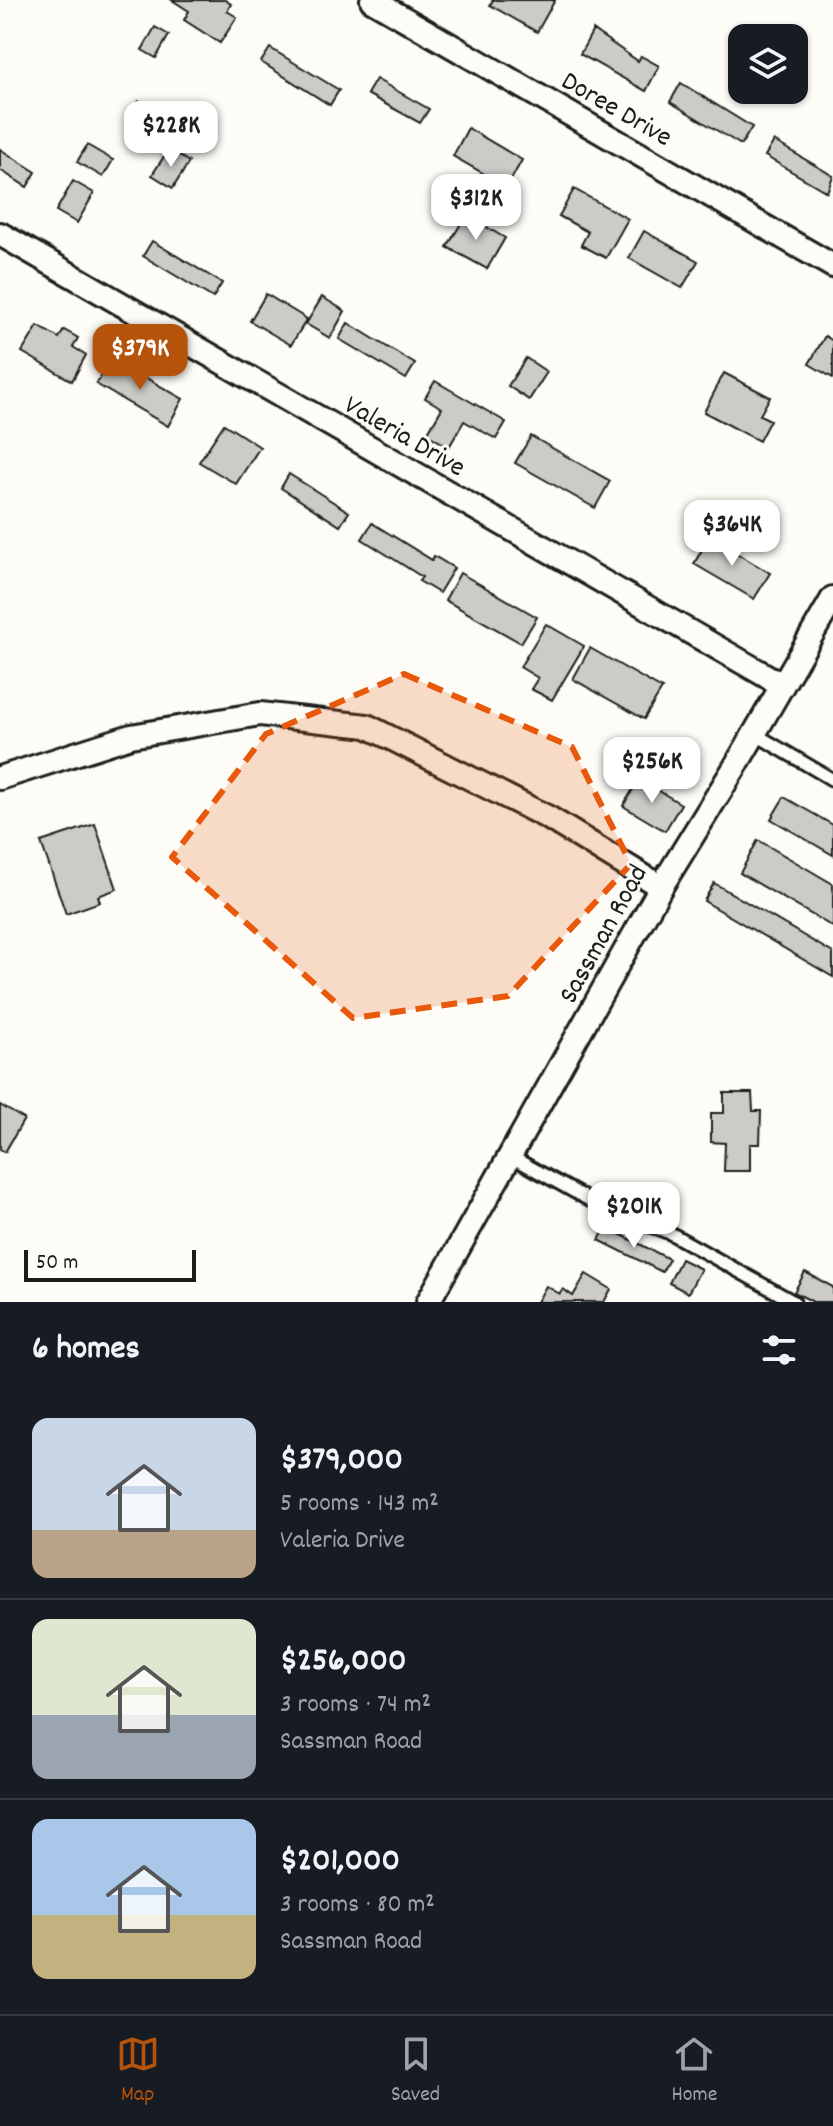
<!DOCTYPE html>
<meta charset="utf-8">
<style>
:root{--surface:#171b24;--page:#242831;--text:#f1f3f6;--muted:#9ea1a6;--line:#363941;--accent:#b45309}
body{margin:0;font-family:Dekko,sans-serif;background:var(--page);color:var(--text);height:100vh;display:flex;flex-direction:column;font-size:30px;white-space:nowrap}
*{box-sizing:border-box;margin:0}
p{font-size:26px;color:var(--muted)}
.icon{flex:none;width:44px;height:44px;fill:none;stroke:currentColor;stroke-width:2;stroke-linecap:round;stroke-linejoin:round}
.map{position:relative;height:1302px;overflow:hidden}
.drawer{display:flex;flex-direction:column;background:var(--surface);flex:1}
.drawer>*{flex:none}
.controls{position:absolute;left:728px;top:24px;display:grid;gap:16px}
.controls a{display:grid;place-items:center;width:80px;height:80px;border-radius:16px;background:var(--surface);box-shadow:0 2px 6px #0004;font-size:40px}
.scale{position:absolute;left:24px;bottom:20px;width:172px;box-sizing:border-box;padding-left:8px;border:4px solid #1c1c1c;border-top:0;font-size:22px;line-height:28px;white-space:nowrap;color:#1c1c1c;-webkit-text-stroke:6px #fdfcf7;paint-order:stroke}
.price{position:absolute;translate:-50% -68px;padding:0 18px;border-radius:16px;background:#fff;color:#222;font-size:26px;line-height:52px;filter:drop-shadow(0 2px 4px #0008)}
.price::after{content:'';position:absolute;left:50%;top:48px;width:24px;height:18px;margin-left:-12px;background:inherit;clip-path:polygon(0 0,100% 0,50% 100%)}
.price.active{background:var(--accent);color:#fff}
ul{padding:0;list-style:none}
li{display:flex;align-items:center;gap:24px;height:200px;padding:0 32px}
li+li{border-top:2px solid var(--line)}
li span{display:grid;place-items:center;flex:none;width:224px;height:160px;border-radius:16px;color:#555}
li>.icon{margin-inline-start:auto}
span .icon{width:96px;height:96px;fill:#fffc;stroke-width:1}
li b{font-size:34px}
h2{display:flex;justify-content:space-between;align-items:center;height:96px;padding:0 32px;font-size:34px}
.dock{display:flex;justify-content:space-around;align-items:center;height:112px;border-top:2px solid var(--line);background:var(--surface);font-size:22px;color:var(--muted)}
.dock a{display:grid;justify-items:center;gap:4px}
.dock .active{color:var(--accent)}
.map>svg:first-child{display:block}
</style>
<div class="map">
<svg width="833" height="1302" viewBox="0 0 833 1302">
<rect width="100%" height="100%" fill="#fdfcf7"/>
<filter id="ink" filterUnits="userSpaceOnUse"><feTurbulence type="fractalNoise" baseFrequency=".0125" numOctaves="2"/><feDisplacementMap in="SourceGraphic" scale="16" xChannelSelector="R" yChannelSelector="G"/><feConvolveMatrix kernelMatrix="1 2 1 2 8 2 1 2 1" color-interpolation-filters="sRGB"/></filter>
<g filter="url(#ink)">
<g fill="#cccbc8" stroke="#1c1c1c" stroke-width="2">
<polygon points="172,0 225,0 231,4 227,11 237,17 220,43 184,20 189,11"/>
<polygon points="493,0 555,0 537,32 490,5"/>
<polygon points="155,27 169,35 156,58 142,50"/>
<polygon points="593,30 638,61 641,56 659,66 646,91 580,54"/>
<polygon points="270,48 339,90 330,105 261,62"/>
<polygon points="376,79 429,109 420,123 367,94"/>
<polygon points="681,83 752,127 741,145 670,102"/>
<polygon points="139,101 194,132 184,149 129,118"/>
<polygon points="468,128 522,160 507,187 453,156"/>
<polygon points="774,141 833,176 827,192 765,156"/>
<polygon points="87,145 113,160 103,177 77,162"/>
<polygon points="0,149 36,172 27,187 0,170"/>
<polygon points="169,149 189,162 173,188 152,175"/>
<polygon points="73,181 94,193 77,223 56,211"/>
<polygon points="574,189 628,219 606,258 581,245 588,232 559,216"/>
<polygon points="466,215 505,238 487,269 447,247"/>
<polygon points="644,231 698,261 682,288 629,258"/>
<polygon points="152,241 222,283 213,298 143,256"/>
<polygon points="266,294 307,319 291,345 250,321"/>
<polygon points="322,297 345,311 330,338 306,324"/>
<polygon points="348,323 415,364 406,379 339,339"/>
<polygon points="38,326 59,338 64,330 78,338 73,347 86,355 72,381 22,352"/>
<polygon points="825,336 833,341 833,378 809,364"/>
<polygon points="111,358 183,399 168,426 96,384"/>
<polygon points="526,358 547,372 529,400 508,386"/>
<polygon points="724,373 770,397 760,415 770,420 759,441 704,412"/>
<polygon points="435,381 506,422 496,439 464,421 449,447 427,434 442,408 425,398"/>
<polygon points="224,424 260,447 236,484 199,462"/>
<polygon points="531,436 610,481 595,508 515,463"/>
<polygon points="289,474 349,512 340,526 281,488"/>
<polygon points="372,523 432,560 434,556 454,568 439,593 419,581 422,577 362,539"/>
<polygon points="709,537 770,573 754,599 694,564"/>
<polygon points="460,573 537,617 521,643 445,600"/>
<polygon points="546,624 584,646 552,700 531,689 538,678 520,667"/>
<polygon points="590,648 662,689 644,719 573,679"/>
<polygon points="639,779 681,804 665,831 623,806"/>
<polygon points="784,797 833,825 833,855 771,819"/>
<polygon points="95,824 117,889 98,896 100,902 66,914 41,842"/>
<polygon points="758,840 833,884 833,927 740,873"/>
<polygon points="714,883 833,953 833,977 704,901"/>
<polygon points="724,1093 752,1093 753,1111 761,1111 760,1144 750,1144 750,1171 724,1171 725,1143 711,1142 711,1113 724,1113"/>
<polygon points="0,1105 24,1119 5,1152 0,1149"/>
<polygon points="606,1227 669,1259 662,1272 599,1240"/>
<polygon points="681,1259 701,1269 688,1293 669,1283"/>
<polygon points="805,1272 833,1287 833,1302 813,1302 794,1292"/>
<polygon points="586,1274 611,1289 604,1302 537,1302 546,1286 560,1294 563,1289 573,1296"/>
</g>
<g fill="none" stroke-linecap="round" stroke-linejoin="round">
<defs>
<g id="lane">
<polyline points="755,734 833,780"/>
<polyline points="512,1157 609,1211 670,1233 794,1302"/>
</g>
<g id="street">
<polyline points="372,0 833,266"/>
<polyline points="0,234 782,685"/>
<polyline points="0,778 131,736 260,714 367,726 549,818 661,887"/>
<polyline points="428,1302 661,887 735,767 833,598"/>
</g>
</defs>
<use href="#lane" stroke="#1c1c1c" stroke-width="17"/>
<use href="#street" stroke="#1c1c1c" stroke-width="28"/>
<use href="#lane" stroke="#fdfcf7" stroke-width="11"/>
<use href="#street" stroke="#fdfcf7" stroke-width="22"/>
</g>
</g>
<path fill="#e8590c" fill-opacity="0.2" stroke="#e8590c" stroke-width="6" stroke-dasharray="16 10" stroke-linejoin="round" d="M 404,674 L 572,747 L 631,864 L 508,996 L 353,1018 L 172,857 L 266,734 Z"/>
<g text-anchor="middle" stroke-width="6" stroke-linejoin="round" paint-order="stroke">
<g font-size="28" fill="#1c1c1c" stroke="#fdfcf7">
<text transform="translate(618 107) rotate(30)" y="10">Doree Drive</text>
<text transform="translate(406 434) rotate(30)" y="10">Valeria Drive</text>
<text transform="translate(601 933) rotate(-61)" y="10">Sassman Road</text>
</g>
</g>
</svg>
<div class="controls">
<a><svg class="icon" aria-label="layers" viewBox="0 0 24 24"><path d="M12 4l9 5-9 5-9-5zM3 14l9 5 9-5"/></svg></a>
</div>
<div class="scale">50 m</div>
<b class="price" style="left:171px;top:169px">$228K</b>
<b class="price" style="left:476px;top:242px">$312K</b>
<b class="price active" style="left:140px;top:392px">$379K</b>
<b class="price" style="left:732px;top:568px">$364K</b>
<b class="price" style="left:652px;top:805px">$256K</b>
<b class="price" style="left:634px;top:1250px">$201K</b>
</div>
<section class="drawer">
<h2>6 homes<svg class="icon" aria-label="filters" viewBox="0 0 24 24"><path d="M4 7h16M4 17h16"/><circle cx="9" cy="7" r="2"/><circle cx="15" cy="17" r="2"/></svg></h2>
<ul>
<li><span style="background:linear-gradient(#c9d6e8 70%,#b9a48a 0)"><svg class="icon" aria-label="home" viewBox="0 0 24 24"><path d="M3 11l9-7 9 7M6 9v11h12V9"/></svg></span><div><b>$379,000</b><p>5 rooms · 143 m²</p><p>Valeria Drive</p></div></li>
<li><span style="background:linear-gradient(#dfe7d0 60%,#9aa5b1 0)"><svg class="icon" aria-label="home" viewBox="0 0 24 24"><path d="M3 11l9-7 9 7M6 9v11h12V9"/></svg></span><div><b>$256,000</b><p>3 rooms · 74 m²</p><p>Sassman Road</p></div></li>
<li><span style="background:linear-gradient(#a9c7e8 60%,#c2b280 0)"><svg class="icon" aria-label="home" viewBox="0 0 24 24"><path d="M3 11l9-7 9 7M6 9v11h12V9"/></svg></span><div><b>$201,000</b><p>3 rooms · 80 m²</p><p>Sassman Road</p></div></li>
</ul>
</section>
<nav class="dock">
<a class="active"><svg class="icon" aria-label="map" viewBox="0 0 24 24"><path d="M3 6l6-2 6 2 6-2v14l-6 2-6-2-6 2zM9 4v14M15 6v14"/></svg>Map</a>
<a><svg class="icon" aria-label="saved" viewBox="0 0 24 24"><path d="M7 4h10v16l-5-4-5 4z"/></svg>Saved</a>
<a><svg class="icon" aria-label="home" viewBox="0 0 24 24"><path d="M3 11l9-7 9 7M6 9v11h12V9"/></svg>Home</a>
</nav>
